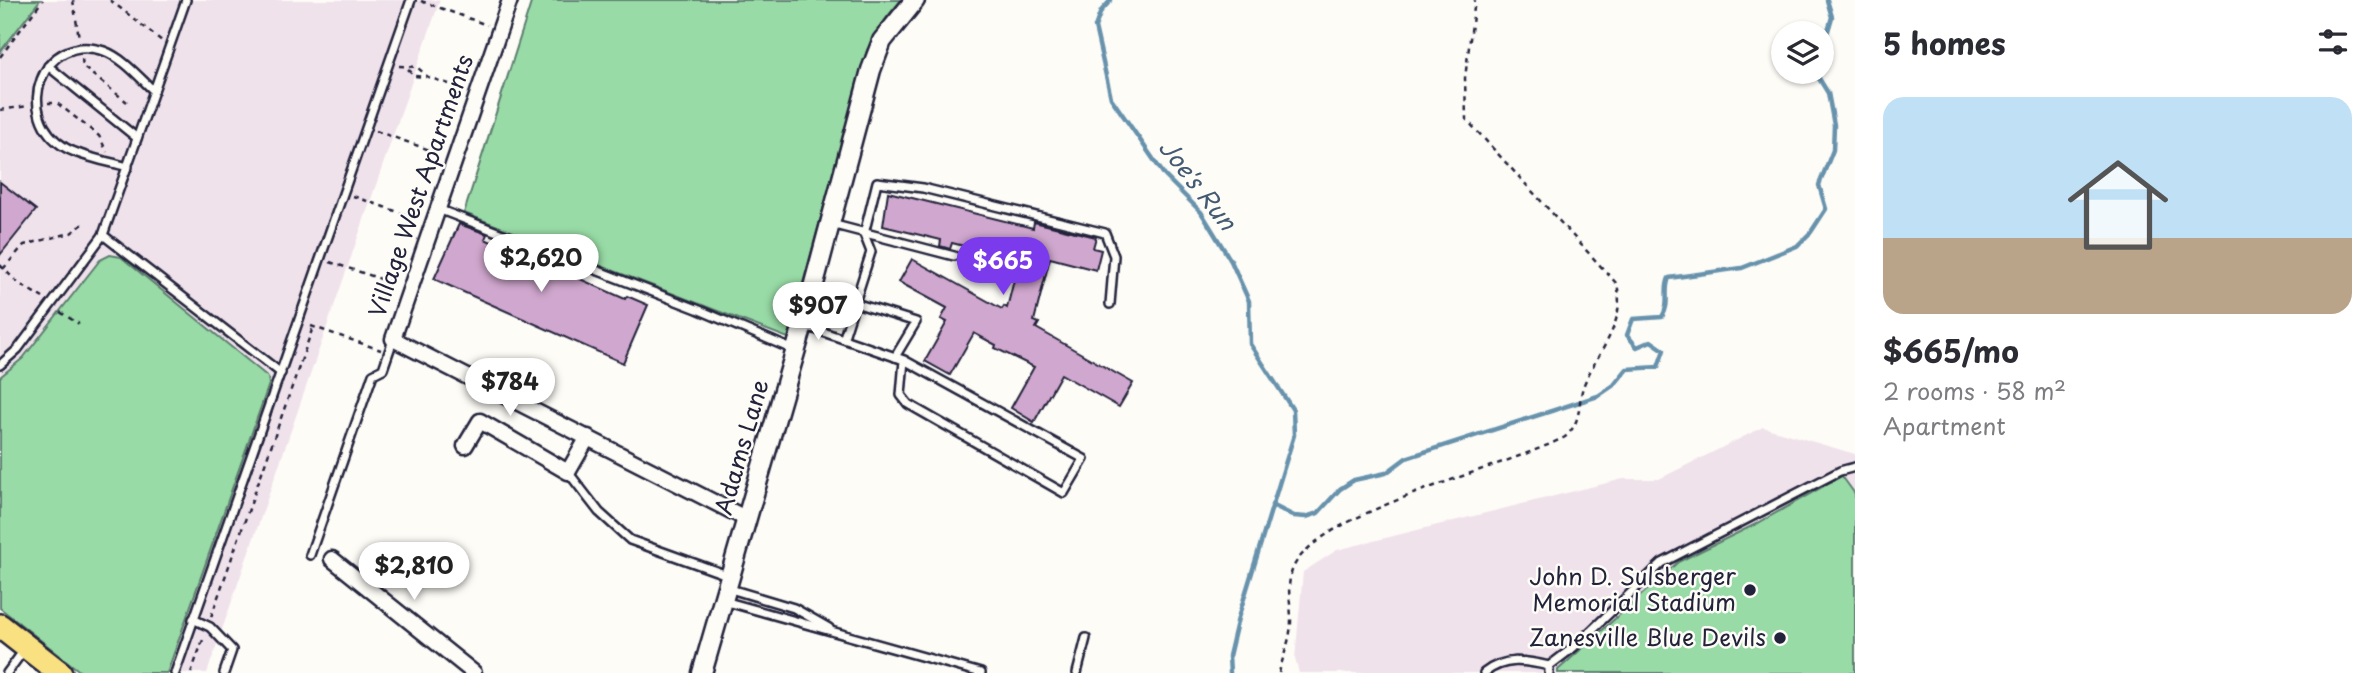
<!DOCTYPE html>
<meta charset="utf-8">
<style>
:root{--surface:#fff;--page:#f2f2f3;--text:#2b2b33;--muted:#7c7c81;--line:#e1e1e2;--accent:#7c3aed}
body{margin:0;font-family:"Playpen Sans",sans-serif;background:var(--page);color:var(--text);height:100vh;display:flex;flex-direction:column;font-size:26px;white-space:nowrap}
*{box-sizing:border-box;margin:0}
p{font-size:23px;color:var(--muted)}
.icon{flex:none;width:38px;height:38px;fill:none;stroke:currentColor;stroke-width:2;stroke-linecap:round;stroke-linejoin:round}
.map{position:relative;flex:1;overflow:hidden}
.panel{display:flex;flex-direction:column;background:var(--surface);width:525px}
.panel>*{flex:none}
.buttons{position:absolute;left:1771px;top:21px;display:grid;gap:14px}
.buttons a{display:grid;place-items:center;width:63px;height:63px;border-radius:50%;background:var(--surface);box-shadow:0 2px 5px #0004;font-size:35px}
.price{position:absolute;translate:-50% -60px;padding:0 16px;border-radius:24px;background:#fff;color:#222;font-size:23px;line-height:46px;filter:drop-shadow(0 2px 4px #0008)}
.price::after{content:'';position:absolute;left:50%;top:42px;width:21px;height:16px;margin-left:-10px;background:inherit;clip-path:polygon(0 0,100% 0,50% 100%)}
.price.current{background:var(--accent);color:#fff}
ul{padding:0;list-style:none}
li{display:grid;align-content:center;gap:14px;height:371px;padding:0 28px}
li+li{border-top:2px solid var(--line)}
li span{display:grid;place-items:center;height:217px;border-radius:21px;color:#555}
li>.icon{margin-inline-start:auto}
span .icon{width:126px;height:126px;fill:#fffc;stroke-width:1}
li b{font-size:30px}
h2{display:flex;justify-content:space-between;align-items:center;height:84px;padding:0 28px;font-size:30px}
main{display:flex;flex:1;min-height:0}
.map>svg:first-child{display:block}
</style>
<main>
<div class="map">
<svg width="1855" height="673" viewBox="0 0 1855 673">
<rect width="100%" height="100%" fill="#fdfcf7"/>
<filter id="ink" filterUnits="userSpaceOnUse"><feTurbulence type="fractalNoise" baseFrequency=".0143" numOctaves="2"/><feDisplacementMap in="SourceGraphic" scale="14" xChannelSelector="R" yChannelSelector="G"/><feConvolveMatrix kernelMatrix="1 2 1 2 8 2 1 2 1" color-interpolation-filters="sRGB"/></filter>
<g filter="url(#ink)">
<g fill="#f0e2eb">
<polygon points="0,0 440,0 207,673 82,673 0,608"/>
<polygon points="1763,427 1855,454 1855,673 1299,673 1295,659 1303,572 1337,550 1623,479 1659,479"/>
</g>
<g fill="#98dba6" stroke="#5d7e70" stroke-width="2">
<polygon points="0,0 40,0 0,52"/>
<polygon points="532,0 901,0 887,17 867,50 788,338 464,213"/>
<polygon points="110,255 121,257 268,377 269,384 167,673 82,673 0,608 0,377 23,358 100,260"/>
<polygon points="1842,476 1855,494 1855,673 1558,673 1558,670 1678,562 1758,523"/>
</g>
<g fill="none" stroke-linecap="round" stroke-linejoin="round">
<g stroke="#6792ac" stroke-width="4.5">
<polyline points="1111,0 1101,11 1095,27 1111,98 1165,176 1201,212 1231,261 1249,301 1250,344 1293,410 1294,435 1238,618 1229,656 1230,673"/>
<polyline points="1822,34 1827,34 1832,17 1827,0"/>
<path d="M 1272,505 L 1294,516 L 1306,517 L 1318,513 L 1340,489 L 1354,480 L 1386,473 L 1406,458 L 1598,396 L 1614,385 L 1627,369 L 1658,367 L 1664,350 L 1651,341 L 1637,347 L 1627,335 L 1633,319 L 1662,317 C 1671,303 1663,291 1669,278 L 1742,268 L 1797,246 L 1811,232 L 1826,209 L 1819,185 L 1833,150 L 1834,125 L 1828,93 L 1815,72"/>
</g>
</g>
<g fill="#d0a7ce" stroke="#22223b" stroke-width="2">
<polygon points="0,182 36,210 0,255"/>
<polygon points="888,192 1033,228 1034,222 1096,237 1093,248 1101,250 1096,270 1050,258 1034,321 1039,323 1036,328 1133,383 1119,407 1061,374 1034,422 1011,408 1034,367 995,348 996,345 974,333 950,375 925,361 947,322 941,319 947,308 899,282 912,259 1002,309 1004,306 1007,308 1019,260 952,243 950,249 940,246 941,240 883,226"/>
<polygon points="459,224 487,234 485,239 541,265 542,262 625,299 627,296 648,305 623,363 434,279"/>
</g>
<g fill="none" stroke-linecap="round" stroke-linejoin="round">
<defs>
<g id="service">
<polyline points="48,66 137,138"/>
<path d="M 128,167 C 108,161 84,158 66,148 C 11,116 42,30 104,51 C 123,58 139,77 154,91"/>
<polyline points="438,209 697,309 794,350"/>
<polyline points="831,224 954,256"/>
<polyline points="103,235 281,373"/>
<polyline points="855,303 916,322 895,357"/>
<polyline points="803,325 904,360 901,395 908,404 1064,493 1084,459 904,360"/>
<polyline points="844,337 871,252 864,234 877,182 923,188 1105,233 1114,256 1110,304"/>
<polyline points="0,365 18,349 103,235 186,0"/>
<polyline points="568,472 599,512 630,540 730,576"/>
<polyline points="310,555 373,374 383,369 393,340"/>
<polyline points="727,588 794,608 829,628"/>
<polyline points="724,601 981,673"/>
<polyline points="193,619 210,627 232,650 224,673"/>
<polyline points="7,673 24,650"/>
<polyline points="175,673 411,0"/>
<polyline points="1077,673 1086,638"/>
<path d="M 1484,673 C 1504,657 1525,660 1549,666"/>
<polyline points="1549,673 1549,666 1574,647 1662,563 1840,471 1855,467"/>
</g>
<g id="minor">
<polyline points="510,0 393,339 747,519"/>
<polyline points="465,446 480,421 568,472 588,437"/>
<polyline points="332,559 474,673"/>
</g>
<polyline id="tertiary" points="702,673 803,325 871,70 882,41 915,0"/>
<polyline id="primary" points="0,626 60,673"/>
</defs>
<use href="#service" stroke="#22223b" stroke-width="12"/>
<use href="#minor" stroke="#22223b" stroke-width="19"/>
<use href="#tertiary" stroke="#22223b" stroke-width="23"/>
<use href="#primary" stroke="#22223b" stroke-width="28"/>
<g stroke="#22223b" stroke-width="2.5" stroke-dasharray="5 5" stroke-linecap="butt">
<polyline points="73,0 79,38"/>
<polyline points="110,0 162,41"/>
<polyline points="421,1 487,25"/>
<polyline points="0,57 43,0"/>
<polyline points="82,59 83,67 127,102"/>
<polyline points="399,66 417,67 428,77 464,89"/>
<polyline points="408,69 415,76 426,77"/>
<polyline points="48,103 57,103 99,136 107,152"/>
<polyline points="0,110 28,106"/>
<polyline points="376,131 441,154"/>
<polyline points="353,196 418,219"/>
<polyline points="330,262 396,284"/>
<polyline points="0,265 18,283 43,298"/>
<polyline points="3,269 24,245 71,233 86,222"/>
<polyline points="60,312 79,324"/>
<polyline points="311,326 381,350"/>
<polyline points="211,617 313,327"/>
<polyline points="191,673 204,637"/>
<path d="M 1279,673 C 1282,659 1288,646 1290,632 C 1294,610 1284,589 1293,568 C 1318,511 1506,468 1565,437 C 1584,420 1576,403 1585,382 C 1600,348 1626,324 1617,284 L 1466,119 L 1465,78 L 1475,0"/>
</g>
<use href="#service" stroke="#fdfcf7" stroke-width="7"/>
<use href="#minor" stroke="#fdfcf7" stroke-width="14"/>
<use href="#tertiary" stroke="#fdfcf7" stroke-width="18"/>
<use href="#primary" stroke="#f9e181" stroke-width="23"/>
</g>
</g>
<g fill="#22223b" stroke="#fdfcf7" stroke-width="2.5">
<circle cx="1750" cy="590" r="7"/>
<circle cx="1780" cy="638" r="7"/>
</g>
<g text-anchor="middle" stroke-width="5" stroke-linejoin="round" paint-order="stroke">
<g font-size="23" fill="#22223b" stroke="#fdfcf7">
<text transform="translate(421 186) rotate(-71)" y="8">Village West Apartments</text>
<text transform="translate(742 447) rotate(-74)" y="8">Adams Lane</text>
</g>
<g font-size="23" fill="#22223b" stroke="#fdfcf7" text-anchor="end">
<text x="1736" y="585">John D. Sulsberger<tspan x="1736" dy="26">Memorial Stadium</tspan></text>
<text x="1766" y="646">Zanesville Blue Devils</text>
</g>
<g font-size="24" font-style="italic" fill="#445a73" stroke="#fdfcf7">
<text transform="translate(1197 185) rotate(52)" y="8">Joe's Run</text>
</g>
</g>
</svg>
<div class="buttons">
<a><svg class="icon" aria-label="layers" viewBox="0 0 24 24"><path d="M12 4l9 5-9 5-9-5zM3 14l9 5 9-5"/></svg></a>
</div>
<b class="price" style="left:541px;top:294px">$2,620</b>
<b class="price current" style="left:1003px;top:297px">$665</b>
<b class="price" style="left:818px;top:342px">$907</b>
<b class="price" style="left:510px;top:418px">$784</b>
<b class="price" style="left:414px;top:602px">$2,810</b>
</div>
<section class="panel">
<h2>5 homes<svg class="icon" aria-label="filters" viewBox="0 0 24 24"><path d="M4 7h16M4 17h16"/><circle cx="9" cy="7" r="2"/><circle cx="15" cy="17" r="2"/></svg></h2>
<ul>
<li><span style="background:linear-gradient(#bfe0f5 65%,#b9a48a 0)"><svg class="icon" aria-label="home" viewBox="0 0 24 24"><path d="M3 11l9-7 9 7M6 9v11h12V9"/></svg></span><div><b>$665/mo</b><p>2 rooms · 58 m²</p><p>Apartment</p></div></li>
</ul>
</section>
</main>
